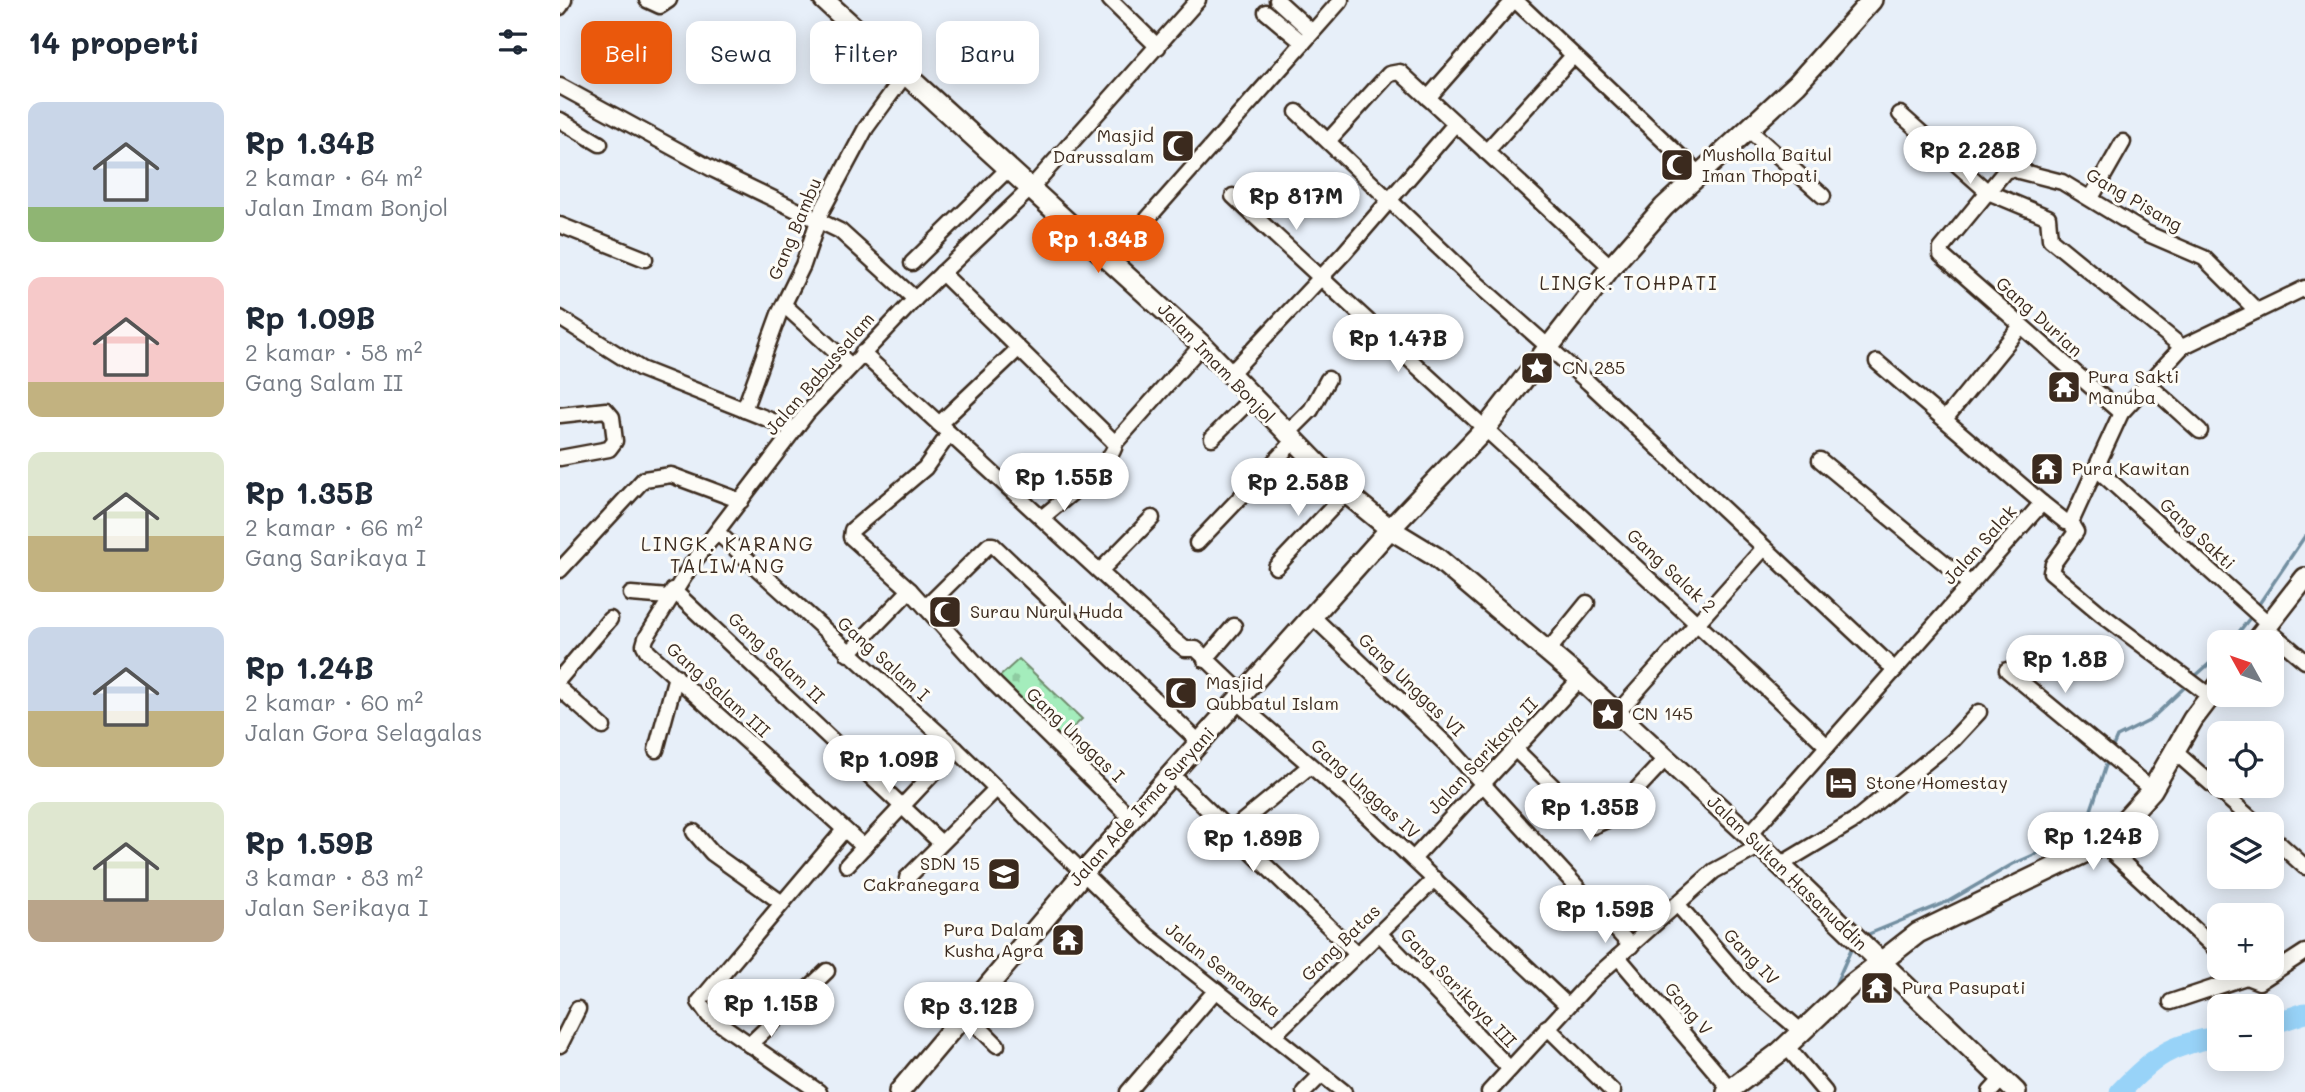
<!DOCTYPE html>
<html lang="id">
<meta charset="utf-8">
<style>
:root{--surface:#fff;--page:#f2f2f3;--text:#1f2937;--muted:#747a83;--accent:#ea580c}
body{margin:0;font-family:Mali,sans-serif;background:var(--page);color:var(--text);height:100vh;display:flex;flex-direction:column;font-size:26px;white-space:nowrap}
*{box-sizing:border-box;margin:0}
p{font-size:23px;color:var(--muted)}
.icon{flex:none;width:38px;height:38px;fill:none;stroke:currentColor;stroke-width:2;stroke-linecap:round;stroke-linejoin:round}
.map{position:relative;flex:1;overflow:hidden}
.side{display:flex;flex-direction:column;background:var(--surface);width:560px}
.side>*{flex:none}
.hud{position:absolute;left:21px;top:21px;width:665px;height:63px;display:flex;gap:14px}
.needle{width:46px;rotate:310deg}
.tools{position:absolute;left:1647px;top:630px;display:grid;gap:14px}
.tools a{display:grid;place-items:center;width:77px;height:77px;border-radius:14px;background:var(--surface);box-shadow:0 4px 18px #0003;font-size:35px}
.price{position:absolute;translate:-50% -60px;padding:0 16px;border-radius:24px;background:#fff;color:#222;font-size:23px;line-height:46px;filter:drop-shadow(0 2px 4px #0008)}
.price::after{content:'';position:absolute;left:50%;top:42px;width:21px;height:16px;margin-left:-10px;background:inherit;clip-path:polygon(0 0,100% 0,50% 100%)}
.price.current{background:var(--accent);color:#fff}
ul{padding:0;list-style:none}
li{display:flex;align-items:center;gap:21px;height:175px;padding:0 28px}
li span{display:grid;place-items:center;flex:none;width:196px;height:140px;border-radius:14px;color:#555}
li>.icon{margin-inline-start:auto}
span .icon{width:84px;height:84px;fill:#fffc;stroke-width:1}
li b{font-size:30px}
h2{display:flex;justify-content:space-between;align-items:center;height:84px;padding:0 28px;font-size:30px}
.pill{padding:0 24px;border-radius:14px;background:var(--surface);box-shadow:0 4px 18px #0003;font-size:24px;line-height:63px}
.pill.current{background:var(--accent);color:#fff}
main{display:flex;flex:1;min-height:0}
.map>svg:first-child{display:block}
</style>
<main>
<section class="side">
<h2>14 properti<svg class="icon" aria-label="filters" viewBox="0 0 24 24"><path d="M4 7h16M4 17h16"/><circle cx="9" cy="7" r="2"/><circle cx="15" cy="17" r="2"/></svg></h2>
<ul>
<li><span style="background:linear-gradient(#c9d6e8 75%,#8fb573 0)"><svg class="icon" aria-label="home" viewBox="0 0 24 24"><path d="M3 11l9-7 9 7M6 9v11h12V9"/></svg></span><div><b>Rp 1.34B</b><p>2 kamar · 64 m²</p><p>Jalan Imam Bonjol</p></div></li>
<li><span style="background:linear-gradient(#f6c9c9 75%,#c2b280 0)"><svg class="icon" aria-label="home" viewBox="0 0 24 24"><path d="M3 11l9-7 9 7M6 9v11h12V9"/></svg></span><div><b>Rp 1.09B</b><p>2 kamar · 58 m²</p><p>Gang Salam II</p></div></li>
<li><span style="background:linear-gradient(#dfe7d0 60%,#c2b280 0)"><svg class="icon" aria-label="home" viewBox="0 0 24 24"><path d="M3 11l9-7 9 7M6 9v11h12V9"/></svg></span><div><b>Rp 1.35B</b><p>2 kamar · 66 m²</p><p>Gang Sarikaya I</p></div></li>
<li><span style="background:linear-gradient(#c9d6e8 60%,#c2b280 0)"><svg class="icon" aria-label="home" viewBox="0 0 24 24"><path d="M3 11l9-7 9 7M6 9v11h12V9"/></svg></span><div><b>Rp 1.24B</b><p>2 kamar · 60 m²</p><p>Jalan Gora Selagalas</p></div></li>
<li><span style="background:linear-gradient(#dfe7d0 70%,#b9a48a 0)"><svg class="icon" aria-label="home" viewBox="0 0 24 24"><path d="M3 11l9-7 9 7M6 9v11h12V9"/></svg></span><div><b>Rp 1.59B</b><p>3 kamar · 83 m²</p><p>Jalan Serikaya I</p></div></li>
</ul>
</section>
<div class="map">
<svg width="1745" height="1092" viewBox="0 0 1745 1092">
<defs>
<pattern id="cemetery-stones" width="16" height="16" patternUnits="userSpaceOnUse" patternTransform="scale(1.75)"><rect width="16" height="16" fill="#a4edbc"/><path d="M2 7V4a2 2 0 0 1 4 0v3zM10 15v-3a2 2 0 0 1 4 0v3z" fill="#8ecba1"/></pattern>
</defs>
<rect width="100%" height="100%" fill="#e7eff9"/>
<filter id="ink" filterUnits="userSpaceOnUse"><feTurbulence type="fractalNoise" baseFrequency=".0143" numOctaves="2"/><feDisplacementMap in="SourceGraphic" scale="14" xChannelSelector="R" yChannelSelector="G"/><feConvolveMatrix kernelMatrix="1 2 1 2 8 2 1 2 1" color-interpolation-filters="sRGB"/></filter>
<g filter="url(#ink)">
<polygon fill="url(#cemetery-stones)" stroke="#708c6d" stroke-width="2" points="459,659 522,719 500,740 436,680"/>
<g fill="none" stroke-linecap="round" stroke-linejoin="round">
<g stroke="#738fa1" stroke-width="3.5">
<polyline points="1697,607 1745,536"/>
<polyline points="1671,642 1693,614"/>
<polyline points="1632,679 1659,655"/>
<polyline points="1551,751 1557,737 1589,721 1627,685"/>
<polyline points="1304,936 1389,901 1453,864 1501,843 1529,816 1548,759"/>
<polyline points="1274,988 1293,945"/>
</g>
<g stroke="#98d3f8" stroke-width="21">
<polyline points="1712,1024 1745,1013"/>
<path d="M 1560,1092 C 1592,1058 1612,1043 1659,1037"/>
</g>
<defs>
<g id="street">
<polyline points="87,0 100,6 109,0"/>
<polyline points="550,0 598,47"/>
<polyline points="717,0 752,32"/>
<polyline points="955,0 1140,175"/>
<polyline points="0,7 4,0"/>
<polyline points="706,12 743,43"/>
<polyline points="0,86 154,170 280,231 355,299"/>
<polyline points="868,98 954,0"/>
<polyline points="737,112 913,280 1029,383 1335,670"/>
<polyline points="1340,114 1428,192 1488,217 1490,239 1622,347"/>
<polyline points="0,120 40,144"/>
<polyline points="1189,130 1263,196"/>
<polyline points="768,141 829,74 840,72 1051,267"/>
<polyline points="926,152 1012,57"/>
<path d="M 673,196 C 870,381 1072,559 1267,746"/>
<polyline points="1531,198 1563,142"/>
<polyline points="0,225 85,259"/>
<polyline points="551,260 781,0"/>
<polyline points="352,263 447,170"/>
<polyline points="382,273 555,443"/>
<polyline points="224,305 290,365"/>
<polyline points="0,318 81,369 233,429"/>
<polyline points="302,353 614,640 625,649 636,649 683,694"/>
<polyline points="1317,362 1482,503"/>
<polyline points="671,373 784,253 895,124"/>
<polyline points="1587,383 1640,431"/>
<polyline points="184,410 219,314 243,265 261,212 306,128 344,76"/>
<polyline points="1561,413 1381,255 1381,249 1445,171 1451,169 1502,182 1586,233 1644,258 1697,311"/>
<polyline points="0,415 46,410 52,417 55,441 49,449 0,458"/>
<polyline points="1385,419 1461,326"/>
<polyline points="379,424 458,349"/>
<polyline points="389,434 365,468 292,530 291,537 350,590 430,679 572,819"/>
<polyline points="726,435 751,410 768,379"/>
<polyline points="652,438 692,398"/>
<polyline points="1260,460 1410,584"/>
<polyline points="1538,470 1710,625"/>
<path d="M 483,517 C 498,503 556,462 555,443 L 642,345"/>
<polyline points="1510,522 1516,532 1493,564 1491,572 1541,614 1650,696"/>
<polyline points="158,533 396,749 588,936 784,1092"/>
<polyline points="637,543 733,442"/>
<polyline points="716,567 786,493"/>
<polyline points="0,570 84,479 111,475 181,501"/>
<polyline points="540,571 592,518"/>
<polyline points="113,590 381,843"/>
<polyline points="71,594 109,597"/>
<polyline points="366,607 429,545 433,545 639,742"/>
<polyline points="752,616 889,747 1071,946"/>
<polyline points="1707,629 1745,661"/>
<polyline points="988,651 1027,603"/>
<polyline points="288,654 350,590"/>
<polyline points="645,660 674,626"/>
<polyline points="1447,670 1592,790"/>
<polyline points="0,678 50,619"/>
<polyline points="0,689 43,727"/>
<polyline points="676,701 787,797 1007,1005"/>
<polyline points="1057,713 1204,548"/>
<polyline points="96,750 116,676"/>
<polyline points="956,750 1033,826 1049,819 1106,758"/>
<polyline points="1614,751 1697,824"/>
<polyline points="611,774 796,953"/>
<polyline points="672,830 750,766"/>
<polyline points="134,832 152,853 222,903"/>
<polyline points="1189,835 1482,503 1506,522 1512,520 1561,413 1622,347 1745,288"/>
<polyline points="1712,837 1745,867"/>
<polyline points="1543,844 1659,952"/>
<polyline points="304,847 88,652 84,645 86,638 132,564 247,413 355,299 469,190 638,0"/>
<polyline points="853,859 1020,679"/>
<polyline points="287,865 396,749"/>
<polyline points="1220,865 1295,820 1393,740 1419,712"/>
<polyline points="347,878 436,789"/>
<polyline points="1118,905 1186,984 1243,1033"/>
<polyline points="819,933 950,1069"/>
<polyline points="1058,957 1171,1090"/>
<polyline points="1611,1002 1686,977 1699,982 1745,952"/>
<polyline points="405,1013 437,1045"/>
<polyline points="987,1027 1053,1092"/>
<polyline points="714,1035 875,879"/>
<polyline points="0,1045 18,1009"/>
<polyline points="189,1045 267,971"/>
<polyline points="1227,1047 1265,1092"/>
<polyline points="259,1092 149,1016 139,1002 284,830"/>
<polyline points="568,1092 656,990"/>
<polyline points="744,1092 762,1074"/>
<polyline points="929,1092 1031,981 1154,871 1200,846"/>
<polyline points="1430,1092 1442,1079"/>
</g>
<g id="secondary">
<polyline points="264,0 642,345 786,493 830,529 876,557 1020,679 1189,835 1456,1092"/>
<polyline points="1695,642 1745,578"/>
<polyline points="339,1092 524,872 830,529 925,429 1051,267 1104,207 1237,84 1312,0"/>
<polyline points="1167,1092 1220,1052 1290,986 1358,933 1543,844 1592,790 1633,719 1659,685"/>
</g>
</defs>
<use href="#street" stroke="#3b2a1e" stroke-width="19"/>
<use href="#secondary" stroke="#3b2a1e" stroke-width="24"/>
<use href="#street" stroke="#fdfcf7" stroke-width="14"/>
<use href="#secondary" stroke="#fdfcf7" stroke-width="19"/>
</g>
</g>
<defs>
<symbol id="mosque-square" viewBox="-11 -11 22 22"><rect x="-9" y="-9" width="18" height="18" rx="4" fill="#3b2a1e" stroke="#fdfcf7"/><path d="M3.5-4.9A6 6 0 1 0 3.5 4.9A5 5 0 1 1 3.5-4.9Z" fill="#fff"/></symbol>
<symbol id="sight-square" viewBox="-11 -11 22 22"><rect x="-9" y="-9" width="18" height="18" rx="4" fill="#3b2a1e" stroke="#fdfcf7"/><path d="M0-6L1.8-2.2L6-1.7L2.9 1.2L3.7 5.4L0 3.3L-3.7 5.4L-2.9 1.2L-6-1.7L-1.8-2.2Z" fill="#fff"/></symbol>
<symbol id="temple-square" viewBox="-11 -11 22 22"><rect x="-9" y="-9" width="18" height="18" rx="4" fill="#3b2a1e" stroke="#fdfcf7"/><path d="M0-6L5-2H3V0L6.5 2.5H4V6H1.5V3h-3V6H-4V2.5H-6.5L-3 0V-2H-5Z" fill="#fff"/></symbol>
<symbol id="hotel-square" viewBox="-11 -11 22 22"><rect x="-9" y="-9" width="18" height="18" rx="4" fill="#3b2a1e" stroke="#fdfcf7"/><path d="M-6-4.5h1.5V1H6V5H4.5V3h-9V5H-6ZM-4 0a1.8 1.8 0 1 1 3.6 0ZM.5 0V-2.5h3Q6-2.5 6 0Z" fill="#fff"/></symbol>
<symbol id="school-square" viewBox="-11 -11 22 22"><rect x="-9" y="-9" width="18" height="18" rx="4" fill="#3b2a1e" stroke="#fdfcf7"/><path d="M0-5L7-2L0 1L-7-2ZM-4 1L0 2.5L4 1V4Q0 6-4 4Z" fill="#fff"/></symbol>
</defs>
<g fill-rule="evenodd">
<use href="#mosque-square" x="599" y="127" width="38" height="38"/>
<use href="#mosque-square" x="1098" y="146" width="38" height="38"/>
<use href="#sight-square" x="958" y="349" width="38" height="38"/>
<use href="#temple-square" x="1485" y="368" width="38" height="38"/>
<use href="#temple-square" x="1468" y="450" width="38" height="38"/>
<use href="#mosque-square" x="366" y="593" width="38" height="38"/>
<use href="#mosque-square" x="602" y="674" width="38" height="38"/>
<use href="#sight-square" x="1029" y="695" width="38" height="38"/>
<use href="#hotel-square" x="1262" y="764" width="38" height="38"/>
<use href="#school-square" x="425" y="855" width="38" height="38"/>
<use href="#temple-square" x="489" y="921" width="38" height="38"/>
<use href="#temple-square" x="1298" y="969" width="38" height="38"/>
</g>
<g text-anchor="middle" stroke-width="6" stroke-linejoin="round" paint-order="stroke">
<g font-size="18" fill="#3b2a1e" stroke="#fdfcf7" text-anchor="start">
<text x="594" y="142" text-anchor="end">Masjid<tspan x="594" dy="21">Darussalam</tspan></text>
<text x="1142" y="161">Musholla Baitul<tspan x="1142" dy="21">Iman Thopati</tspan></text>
<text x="1002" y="374">CN 285</text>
<text x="1528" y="383">Pura Sakti<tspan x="1528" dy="21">Manuba</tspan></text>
<text x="1512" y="475">Pura Kawitan</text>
<text x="410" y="618">Surau Nurul Huda</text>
<text x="646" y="689">Masjid<tspan x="646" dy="21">Qubbatul Islam</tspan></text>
<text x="1072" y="720">CN 145</text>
<text x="1306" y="789">Stone Homestay</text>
<text x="420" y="870" text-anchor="end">SDN 15<tspan x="420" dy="21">Cakranegara</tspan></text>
<text x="484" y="936" text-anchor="end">Pura Dalam<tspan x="484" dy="21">Kusha Agra</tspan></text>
<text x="1342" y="994">Pura Pasupati</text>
</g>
<g font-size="18" fill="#3b2a1e" stroke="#fdfcf7">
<text transform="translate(1574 200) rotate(30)" y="6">Gang Pisang</text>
<text transform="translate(235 229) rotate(-67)" y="6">Gang Bambu</text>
<text transform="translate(1479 317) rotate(42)" y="6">Gang Durian</text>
<text transform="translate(656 363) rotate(46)" y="6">Jalan Imam Bonjol</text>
<text transform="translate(260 374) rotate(-49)" y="6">Jalan Babussalam</text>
<text transform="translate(1637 534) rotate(43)" y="6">Gang Sakti</text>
<text transform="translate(1420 545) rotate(-48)" y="6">Jalan Salak</text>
<text transform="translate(1111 571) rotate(43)" y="6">Gang Salak 2</text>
<text transform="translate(216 658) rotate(43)" y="6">Gang Salam II</text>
<text transform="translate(323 659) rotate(42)" y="6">Gang Salam I</text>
<text transform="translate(851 685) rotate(44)" y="6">Gang Unggas VI</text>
<text transform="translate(158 690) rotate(42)" y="6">Gang Salam III</text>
<text transform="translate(515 735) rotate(44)" y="6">Gang Unggas I</text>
<text transform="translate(923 756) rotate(-47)" y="6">Jalan Sarikaya II</text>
<text transform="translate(805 789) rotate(42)" y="6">Gang Unggas IV</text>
<text transform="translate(582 807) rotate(-48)" y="6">Jalan Ade Irma Suryani</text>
<text transform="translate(1227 873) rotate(44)" y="6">Jalan Sultan Hasanuddin</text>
<text transform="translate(781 943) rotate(-44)" y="6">Gang Batas</text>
<text transform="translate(1191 957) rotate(46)" y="6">Gang IV</text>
<text transform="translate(663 970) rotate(38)" y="6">Jalan Semangka</text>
<text transform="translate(898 988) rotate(46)" y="6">Gang Sarikaya III</text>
<text transform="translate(1128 1009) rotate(50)" y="6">Gang V</text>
</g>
<g font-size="19" letter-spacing="2" fill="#3b2a1e" stroke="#fdfcf7">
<text x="1069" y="290">LINGK. TOHPATI</text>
<text x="168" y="551">LINGK. KARANG<tspan x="168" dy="22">TALIWANG</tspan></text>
</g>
</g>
</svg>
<div class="tools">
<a><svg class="needle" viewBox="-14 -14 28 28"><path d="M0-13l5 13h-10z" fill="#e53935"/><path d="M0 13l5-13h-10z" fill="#747a83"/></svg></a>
<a><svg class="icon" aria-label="locate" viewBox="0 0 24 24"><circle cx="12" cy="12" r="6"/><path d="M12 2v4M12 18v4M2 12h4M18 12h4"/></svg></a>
<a><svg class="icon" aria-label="layers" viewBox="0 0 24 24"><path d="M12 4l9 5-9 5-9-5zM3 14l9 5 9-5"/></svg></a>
<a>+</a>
<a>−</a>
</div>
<b class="price" style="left:1410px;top:186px">Rp 2.28B</b>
<b class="price" style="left:736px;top:232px">Rp 817M</b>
<b class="price current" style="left:538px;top:275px">Rp 1.34B</b>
<b class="price" style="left:838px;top:374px">Rp 1.47B</b>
<b class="price" style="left:504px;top:513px">Rp 1.55B</b>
<b class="price" style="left:738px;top:518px">Rp 2.58B</b>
<b class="price" style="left:1505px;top:695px">Rp 1.8B</b>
<b class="price" style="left:329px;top:795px">Rp 1.09B</b>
<b class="price" style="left:1030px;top:843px">Rp 1.35B</b>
<b class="price" style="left:1533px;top:872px">Rp 1.24B</b>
<b class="price" style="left:693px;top:874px">Rp 1.89B</b>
<b class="price" style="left:1045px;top:945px">Rp 1.59B</b>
<b class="price" style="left:211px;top:1039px">Rp 1.15B</b>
<b class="price" style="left:409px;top:1042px">Rp 3.12B</b>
<div class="hud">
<a class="pill current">Beli</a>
<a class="pill">Sewa</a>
<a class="pill">Filter</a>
<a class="pill">Baru</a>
</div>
</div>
</main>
